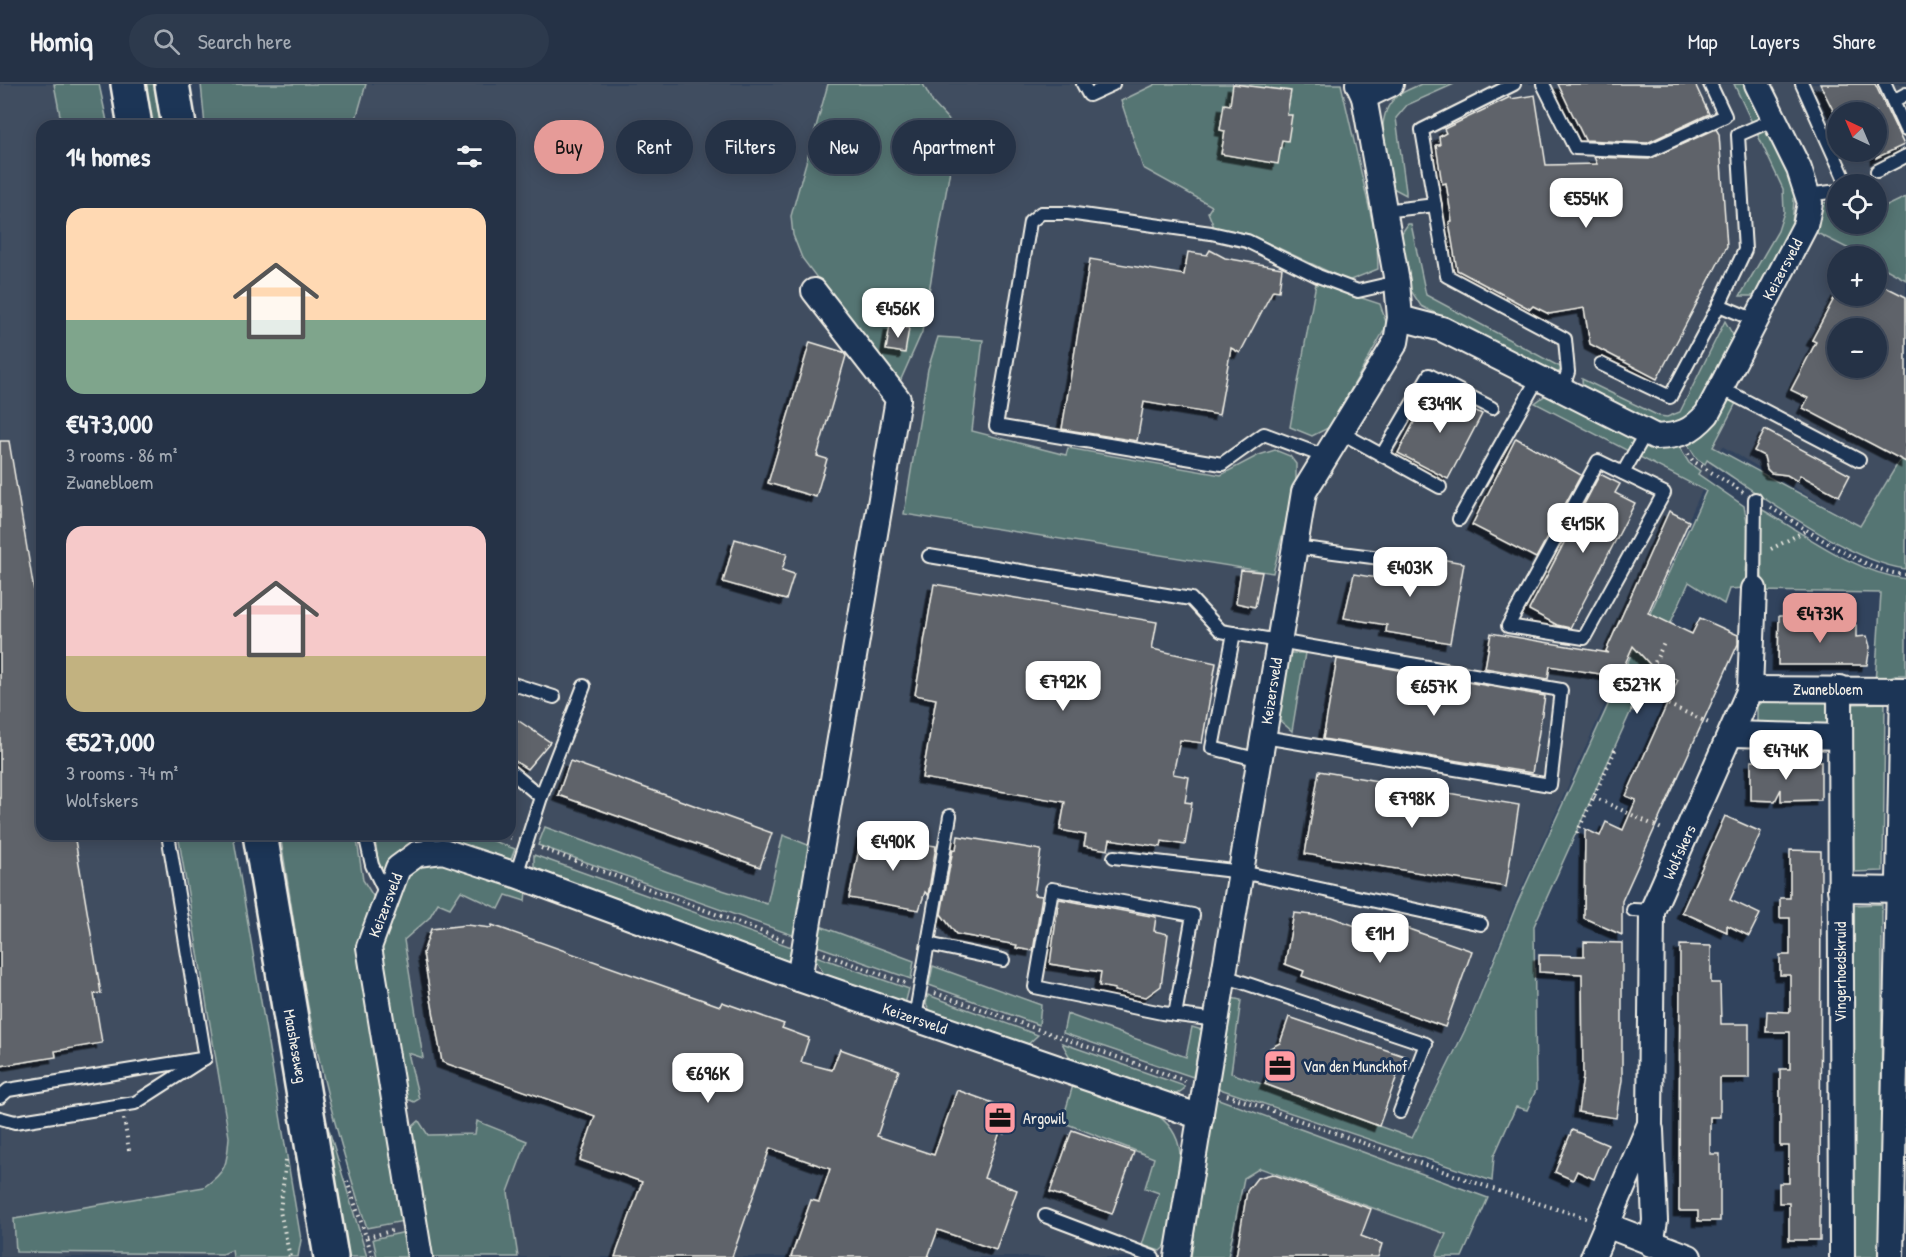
<!DOCTYPE html>
<meta charset="utf-8">
<style>
:root{--surface:#253246;--page:#2d3a4d;--text:#f1f3f6;--muted:#a3aab3;--line:#424d5f;--accent:#e69b98}
body{margin:0;font-family:"Patrick Hand",sans-serif;background:var(--page);color:var(--text);height:100vh;display:flex;flex-direction:column;font-size:22px;white-space:nowrap}
*{box-sizing:border-box;margin:0}
p{font-size:20px;color:var(--muted)}
.icon{flex:none;width:33px;height:33px;fill:none;stroke:currentColor;stroke-width:2;stroke-linecap:round;stroke-linejoin:round}
.map{position:relative;flex:1;overflow:hidden}
.details{position:absolute;left:36px;top:36px;width:480px;height:720px;display:flex;flex-direction:column;background:var(--surface);border-radius:18px;box-shadow:0 3px 15px #0003,0 0 0 2px var(--line)}
.details>*{flex:none}
.hud{position:absolute;left:534px;top:36px;width:570px;height:54px;display:flex;gap:12px}
.needle{width:39px;rotate:316deg}
.tools{position:absolute;left:1827px;top:18px;display:grid;gap:12px}
.tools a{display:grid;place-items:center;width:60px;height:60px;border-radius:50%;background:var(--surface);box-shadow:0 3px 15px #0003,0 0 0 2px var(--line);font-size:30px}
.price{position:absolute;translate:-50% -51px;padding:0 14px;border-radius:12px;background:#fff;color:#222;font-size:20px;line-height:39px;filter:drop-shadow(0 2px 3px #0008)}
.price::after{content:'';position:absolute;left:50%;top:36px;width:18px;height:14px;margin-left:-9px;background:inherit;clip-path:polygon(0 0,100% 0,50% 100%)}
.price.on{background:var(--accent);color:#111}
ul{padding:0;list-style:none}
li{display:grid;align-content:center;gap:12px;height:318px;padding:0 30px}
li span{display:grid;place-items:center;height:186px;border-radius:18px;color:#555}
li>.icon{margin-inline-start:auto}
span .icon{width:108px;height:108px;fill:#fffc;stroke-width:1}
li b{font-size:26px}
h2{display:flex;justify-content:space-between;align-items:center;height:72px;padding:0 30px;font-size:26px}
.pill{padding:0 21px;border-radius:27px;background:var(--surface);box-shadow:0 3px 15px #0003,0 0 0 2px var(--line);font-size:21px;line-height:54px}
.pill.on{background:var(--accent);color:#111}
header{display:flex;align-items:center;gap:36px;box-sizing:border-box;height:84px;padding:0 30px;background:var(--surface);border-bottom:2px solid var(--line)}
header strong{font-size:28px}
nav{display:flex;gap:33px;margin-inline-start:auto;font-size:21px}
.search{width:420px;height:54px;background:var(--page);display:flex;align-items:center;gap:15px;box-sizing:border-box;padding:0 21px;border-radius:33px;color:var(--muted);font-size:22px}
.map>svg:first-child{display:block}
</style>
<header>
<strong>Homiq</strong>
<div class="search"><svg class="icon" aria-label="search" viewBox="0 0 24 24"><circle cx="10" cy="10" r="6"/><path d="M15 15l6 6"/></svg>Search here</div>
<nav><a>Map</a><a>Layers</a><a>Share</a></nav>
</header>
<div class="map">
<svg width="1906" height="1173" viewBox="0 0 1906 1173">
<defs>
<filter id="shadow"><feDropShadow dx="-5.5" dy="5.5" stdDeviation="0" flood-color="#0009"/></filter>
</defs>
<rect width="100%" height="100%" fill="#31435d"/>
<filter id="ink" filterUnits="userSpaceOnUse"><feTurbulence type="fractalNoise" baseFrequency=".0167" numOctaves="2"/><feDisplacementMap in="SourceGraphic" scale="12" xChannelSelector="R" yChannelSelector="G"/><feConvolveMatrix kernelMatrix="1 2 1 2 8 2 1 2 1" color-interpolation-filters="sRGB"/></filter>
<g filter="url(#ink)">
<g fill="#3f4d61" fill-rule="evenodd">
<polygon points="0,0 56,0 63,42 42,42 42,750 176,750 232,1075 284,1173 0,1173"/>
<path d="M 226,0 L 1906,0 L 1906,371 L 1861,442 L 1722,362 L 1514,821 L 1472,928 L 1410,1056 L 1447,1148 L 1436,1173 L 341,1173 L 358,1037 L 313,750 L 510,750 L 510,42 L 231,42 ZM 1838,28 L 1876,28 L 1876,68 L 1838,68 ZM 1838,100 L 1876,100 L 1876,140 L 1838,140 ZM 1838,172 L 1876,172 L 1876,212 L 1838,212 ZM 1838,244 L 1876,244 L 1876,284 L 1838,284 Z"/>
</g>
<g fill="#557473" stroke="#a4b2ae" stroke-width="1.5">
<polygon points="54,0 99,0 108,42 62,42"/>
<polygon points="140,0 163,0 171,42 147,42"/>
<polygon points="201,0 366,0 354,42 205,42"/>
<polygon points="828,0 923,0 933,19 957,45 922,248 898,302 802,174 793,151 791,132"/>
<polygon points="1156,0 1341,0 1377,158 1378,185 1348,197 1249,150 1214,143 1208,128 1212,122 1143,84 1121,17"/>
<path d="M 1421,0 L 1454,0 L 1407,21 L 1396,34 L 1406,107 L 1406,111 L 1391,103 C 1387,75 1372,34 1396,13 C 1403,7 1413,4 1421,0 Z"/>
<polygon points="1734,0 1747,0 1795,104 1792,141 1758,212 1740,212 1778,147 1784,128 1783,105"/>
<polygon points="1877,111 1883,124 1906,113 1906,196 1877,180 1876,172 1863,172 1811,146 1815,118 1829,119 1837,116 1838,140 1876,140"/>
<polygon points="1408,140 1411,140 1426,211 1564,285 1553,291 1421,222 1406,199 1399,153"/>
<polygon points="1316,199 1380,220 1387,241 1330,343 1312,352 1290,343"/>
<path d="M 1725,237 L 1734,253 C 1720,281 1694,355 1653,342 C 1629,335 1605,318 1583,307 L 1582,295 L 1659,332 L 1667,333 L 1680,328 Z"/>
<polygon points="938,253 983,256 972,347 1066,371 1068,364 1221,391 1259,371 1275,366 1290,372 1296,380 1296,397 1273,489 904,430 928,285"/>
<polygon points="1547,310 1678,361 1689,379 1700,387 1698,390 1744,422 1749,449 1745,504 1729,505 1724,520 1689,498 1534,842 1536,1006 1527,1026 1516,1023 1494,1072 1492,1097 1217,1004 1231,914 1241,916 1231,989 1412,1054 1471,934 1516,822 1706,407 1535,319"/>
<path d="M 1726,311 L 1737,317 L 1713,363 L 1860,442 L 1906,366 L 1906,485 C 1851,479 1756,408 1707,376 L 1705,380 L 1697,375 L 1686,358 Z"/>
<path d="M 1761,425 C 1807,451 1853,488 1906,495 L 1906,591 L 1895,591 L 1875,600 L 1881,509 L 1762,507 Z"/>
<polygon points="1290,569 1305,569 1292,647 1278,635"/>
<polygon points="1764,616 1824,616 1830,622 1829,641 1757,639 1757,622"/>
<polygon points="1885,619 1883,787 1852,788 1853,620"/>
<polygon points="545,743 687,795 767,820 783,751 813,763 798,853 538,761"/>
<path d="M 178,750 L 233,750 L 301,1156 L 298,1173 L 233,1173 L 232,1166 L 223,1170 L 16,1168 L 14,1135 L 204,1103 C 227,1087 227,1080 229,1053 Z"/>
<path d="M 280,750 L 356,750 L 363,796 L 375,815 C 363,839 361,864 361,890 L 404,1137 L 367,1144 C 344,1075 324,1004 310,932 C 298,872 290,810 280,750 Z"/>
<polygon points="374,750 416,750 416,757 392,774 381,796"/>
<polygon points="433,750 475,750 515,765 510,778 433,757"/>
<polygon points="534,771 794,864 788,877 534,786"/>
<polygon points="431,774 526,807 525,817 506,811 499,825 461,807 450,824 438,819 429,834 404,856 423,974 408,969 419,1015 414,1018 405,1014 379,865 405,791"/>
<polygon points="1882,820 1881,1173 1852,1173 1852,821"/>
<polygon points="820,842 914,877 911,895 817,862"/>
<polygon points="813,871 909,905 905,920 825,892"/>
<polygon points="933,882 1041,921 1039,941 929,901"/>
<polygon points="928,911 1038,951 1025,963 932,930 926,920"/>
<polygon points="1067,930 1186,973 1192,943 1202,946 1193,993 1063,949"/>
<polygon points="1062,959 1184,1002 1184,1005 1175,1011 1166,1011 1073,979"/>
<path d="M 1074,998 C 1112,1012 1176,1021 1180,1069 L 1170,1158 L 1160,1167 L 1142,1161 L 1159,1109 L 1145,1104 L 1154,1074 L 1062,1038 Z"/>
<polygon points="1213,1013 1488,1114 1462,1173 1436,1173 1446,1150 1260,1084 1244,1094 1228,1173 1191,1173"/>
<polygon points="326,1036 367,1173 343,1173 319,1037"/>
<polygon points="419,1037 428,1051 475,1050 477,1037 527,1057 508,1108 518,1173 429,1173 411,1044"/>
<polygon points="406,1148 410,1173 377,1173 373,1155"/>
</g>
<g fill="#5f646a" stroke="#f4f1e8" stroke-width="1.5" fill-rule="evenodd" filter="url(#shadow)">
<polygon points="1233,0 1291,7 1287,31 1292,31 1288,57 1282,56 1278,80 1221,70 1225,47 1220,46 1224,20 1230,21"/>
<polygon points="1558,0 1695,0 1709,30 1647,59 1585,56"/>
<polygon points="1820,0 1875,0 1904,61 1876,74 1876,28 1834,28"/>
<polygon points="1535,11 1546,81 1597,80 1594,73 1649,75 1716,45 1719,50 1727,162 1657,295 1590,260 1584,224 1549,230 1533,222 1530,225 1457,186 1449,138 1452,137 1446,99 1442,100 1436,61 1440,61 1439,53 1446,49 1444,45 1510,13 1511,15"/>
<polygon points="1210,166 1225,174 1282,184 1279,207 1273,206 1240,269 1231,264 1219,331 1144,318 1137,357 1062,345 1090,175 1184,191 1188,168 1207,171"/>
<path d="M 1876,198 L 1906,213 L 1906,378 L 1803,324 L 1808,314 L 1791,306 L 1816,258 L 1812,256 L 1838,207 L 1838,212 L 1876,212 ZM 1838,244 L 1876,244 L 1876,284 L 1838,284 Z"/>
<polygon points="890,241 909,244 905,269 886,266"/>
<polygon points="810,258 843,268 846,272 817,372 827,375 816,413 768,399"/>
<polygon points="1432,304 1482,330 1448,395 1398,369"/>
<polygon points="1765,346 1850,391 1839,412 1800,391 1797,397 1787,391 1771,389 1767,385 1764,372 1754,367"/>
<polygon points="1516,354 1581,391 1536,474 1472,441"/>
<polygon points="0,357 9,357 42,554 42,750 74,750 101,909 94,910 102,959 55,967 56,973 0,982"/>
<polygon points="1600,390 1620,400 1615,409 1635,419 1570,544 1557,541 1529,526"/>
<polygon points="1669,427 1689,437 1648,529 1692,550 1700,534 1738,551 1738,560 1622,817 1622,851 1584,834 1585,745 1600,752 1606,738 1623,746 1636,716 1626,712 1629,705 1678,596 1655,586 1633,562 1619,593 1550,582 1548,595 1485,584 1491,549 1609,569 1606,567"/>
<polygon points="735,455 787,470 782,486 794,490 786,516 723,498"/>
<polygon points="1400,468 1464,479 1450,559 1386,548 1387,541 1344,534 1354,490 1395,497"/>
<polygon points="1241,486 1262,488 1255,523 1236,519"/>
<polygon points="934,500 1157,538 1152,565 1216,579 1202,659 1180,656 1173,690 1189,693 1185,718 1192,719 1185,761 1162,757 1161,763 1110,755 1108,766 1084,762 1086,751 1060,746 1065,718 922,694 936,615 915,611"/>
<polygon points="1779,532 1814,532 1814,541 1856,541 1856,553 1867,552 1870,563 1867,581 1778,581"/>
<polygon points="1337,575 1545,612 1532,689 1323,655"/>
<polygon points="510,631 550,658 527,685 510,674"/>
<polygon points="570,677 772,749 760,783 558,711"/>
<polygon points="1751,677 1821,677 1821,716 1781,717 1781,705 1775,717 1751,716"/>
<polygon points="1319,687 1519,721 1506,803 1305,770"/>
<polygon points="1725,732 1761,748 1730,816 1760,830 1749,852 1727,841 1727,848 1682,828"/>
<polygon points="862,750 936,762 928,811 925,808 919,826 849,814"/>
<polygon points="958,752 1041,766 1034,811 1042,812 1033,867 1016,864 1017,861 956,850 941,830 953,765 956,766"/>
<polygon points="1790,766 1821,767 1820,1156 1789,1156 1789,1119 1779,1119 1779,1099 1789,1099 1789,1062 1780,1062 1780,985 1790,985 1790,948 1766,948 1767,927 1790,928 1790,891 1780,891 1780,871 1790,871 1790,834 1780,834 1780,814 1790,814"/>
<polygon points="1059,815 1156,833 1154,847 1168,850 1161,902 1146,913 1114,907 1115,905 1099,902 1101,888 1050,880"/>
<polygon points="1294,829 1331,833 1372,848 1377,834 1472,867 1445,943 1302,892 1304,887 1285,880"/>
<polygon points="467,841 491,844 492,841 720,922 722,918 784,940 782,944 809,954 801,978 832,986 840,965 899,986 877,1052 934,1071 957,1006 1013,1026 1004,1050 1000,1048 984,1094 1017,1106 996,1166 938,1146 928,1173 791,1173 811,1116 819,1118 830,1085 770,1064 732,1173 615,1173 642,1098 580,1076 595,1032 442,978 423,869 431,845"/>
<polygon points="1584,858 1622,859 1622,996 1616,1034 1578,1028 1583,993 1582,890 1539,888 1539,871 1584,872"/>
<polygon points="1680,861 1711,862 1711,899 1720,899 1721,940 1749,940 1749,994 1720,994 1720,1033 1710,1033 1710,1070 1720,1070 1720,1137 1698,1137 1698,1127 1679,1127"/>
<polygon points="1289,933 1404,972 1379,1042 1265,1000 1275,973 1270,964 1280,959"/>
<polygon points="1072,1046 1134,1068 1112,1130 1050,1108"/>
<polygon points="1572,1046 1608,1061 1594,1095 1577,1087 1573,1096 1555,1088"/>
<polygon points="1272,1090 1371,1125 1361,1152 1382,1160 1378,1173 1236,1173 1247,1107 1257,1094"/>
</g>
<g fill="none" stroke-linecap="round" stroke-linejoin="round">
<defs>
<g id="lane">
<polyline points="1083,0 1089,11 1113,0"/>
<polyline points="1514,0 1422,46 1447,192 1565,255 1568,288 1562,306"/>
<polyline points="1543,0 1575,64 1649,67 1725,32 1710,0"/>
<polyline points="1802,0 1847,100"/>
<polyline points="1885,0 1906,46"/>
<polyline points="1893,17 1906,10"/>
<polyline points="1877,87 1906,72"/>
<polyline points="1807,111 1838,107"/>
<polyline points="1384,127 1435,121"/>
<polyline points="1719,221 1745,166 1738,51 1775,35"/>
<polyline points="1601,280 1670,313 1719,221 1755,236"/>
<polyline points="1721,304 1859,376"/>
<polyline points="1340,348 1440,403"/>
<polyline points="1382,371 1429,291 1492,324"/>
<polyline points="1326,373 1264,350 1222,380 996,342 1030,138 1041,129 1068,129 1211,149 1247,157 1318,192 1358,207 1397,198"/>
<polygon points="1598,377 1664,409 1584,554 1508,542"/>
<polyline points="1623,389 1646,348"/>
<polyline points="1459,435 1538,294"/>
<polyline points="1295,463 1388,475"/>
<polyline points="929,472 1191,515 1221,547 1561,606 1550,701 1264,653"/>
<polyline points="1754,505 1755,415"/>
<polyline points="1234,549 1212,664 1260,676"/>
<polyline points="510,599 554,613"/>
<polyline points="510,687 541,713 516,791"/>
<polyline points="541,713 584,602"/>
<polyline points="168,750 205,974"/>
<polyline points="365,750 372,781 386,810"/>
<polyline points="428,750 432,768"/>
<polyline points="1114,773 1242,788 1481,840"/>
<polyline points="1633,826 1652,827"/>
<polyline points="928,860 1003,876"/>
<polyline points="1224,892 1426,960 1400,1028"/>
<polyline points="1175,931 1193,831 1052,805 1035,903 1162,929 1217,936"/>
<polyline points="915,934 950,732"/>
<polyline points="0,1013 8,1006 201,975"/>
<polyline points="0,1034 15,1038 135,1019 205,974"/>
<polyline points="1045,1132 1153,1173"/>
</g>
<g id="street">
<polyline points="1364,13 1391,0"/>
<path d="M 1400,234 L 1442,245 L 1656,353 C 1680,352 1691,348 1707,330 L 1805,142 L 1810,119 L 1799,85 L 1757,0"/>
<polyline points="1840,604 1842,1173"/>
<polyline points="1750,605 1906,606"/>
<polyline points="1733,650 1839,653"/>
<polyline points="1840,805 1906,806"/>
<polyline points="799,895 898,315 814,207"/>
<polyline points="1651,1046 1655,1137 1651,1160"/>
<polyline points="1606,1141 1689,1173"/>
<polyline points="420,1173 369,863 398,784 417,770 443,767 516,791 799,895 1201,1033"/>
<polyline points="1177,1173 1304,408 1396,258 1400,234 1397,198 1364,13 1358,0"/>
<polyline points="1593,1173 1650,1040 1652,827 1750,605 1754,505"/>
<polyline points="1891,1173 1903,606"/>
</g>
<g id="secondary">
<polyline points="128,0 135,42"/>
<polyline points="172,0 179,42"/>
<polyline points="260,750 331,1173"/>
</g>
</defs>
<use href="#lane" stroke="#f4f1e8" stroke-width="16"/>
<use href="#street" stroke="#f4f1e8" stroke-width="28"/>
<use href="#secondary" stroke="#f4f1e8" stroke-width="38"/>
<g stroke="#f4f1e8" stroke-width="4" stroke-dasharray="1.5 4.5" stroke-linecap="butt">
<polyline points="1688,370 1693,377 1743,408"/>
<path d="M 1771,424 C 1807,445 1865,488 1906,491"/>
<polyline points="1771,465 1807,446"/>
<polyline points="1641,608 1711,640"/>
<polyline points="1632,627 1664,559"/>
<polyline points="1594,713 1664,746"/>
<polyline points="1577,749 1617,662"/>
<polyline points="499,750 511,754"/>
<polyline points="541,764 784,856"/>
<polyline points="824,870 905,899"/>
<polyline points="935,909 1185,997"/>
<polyline points="1227,1011 1499,1107 1586,1134"/>
<polyline points="124,1035 129,1066"/>
<polyline points="286,1076 280,1127 290,1173"/>
<polyline points="347,1097 373,1173"/>
<polyline points="367,1153 396,1146"/>
</g>
<use href="#lane" stroke="#1d3557" stroke-width="12"/>
<use href="#street" stroke="#1d3557" stroke-width="24"/>
<use href="#secondary" stroke="#1d3557" stroke-width="33"/>
</g>
</g>
<defs>
<symbol id="office-square" viewBox="-11 -11 22 22"><rect x="-9" y="-9" width="18" height="18" rx="4" fill="#ff9aa2" stroke="#1d3557"/><path d="M-6-3h4V-5.5h4V-3h4V5H-6ZM-1-4.5V-3h2v-1.5ZM-6 0V1H6V0Z" fill="#111"/></symbol>
</defs>
<g fill-rule="evenodd">
<use href="#office-square" x="1261" y="963" width="38" height="38"/>
<use href="#office-square" x="981" y="1015" width="38" height="38"/>
</g>
<g text-anchor="middle" stroke-width="6" stroke-linejoin="round" paint-order="stroke">
<g font-size="16" fill="#f4f1e8" stroke="#1d3557">
<text transform="translate(1782 185) rotate(-62)" y="6">Keizersveld</text>
<text x="1828" y="611">Zwanebloem</text>
<text transform="translate(1271 607) rotate(-81)" y="6">Keizersveld</text>
<text transform="translate(1679 768) rotate(-66)" y="6">Wolfskers</text>
<text transform="translate(385 821) rotate(-69)" y="6">Keizersveld</text>
<text transform="translate(1840 888) rotate(-90)" y="6">Vingerhoedskruid</text>
<text transform="translate(915 934) rotate(19)" y="6">Keizersveld</text>
<text transform="translate(296 962) rotate(80)" y="6">Maasheseweg</text>
</g>
<g font-size="16" fill="#f4f1e8" stroke="#1d3557" text-anchor="start">
<text x="1303" y="988">Van den Munckhof</text>
<text x="1023" y="1040">Argowil</text>
</g>
</g>
</svg>
<div class="tools">
<a><svg class="needle" viewBox="-14 -14 28 28"><path d="M0-13l5 13h-10z" fill="#e53935"/><path d="M0 13l5-13h-10z" fill="#a3aab3"/></svg></a>
<a><svg class="icon" aria-label="locate" viewBox="0 0 24 24"><circle cx="12" cy="12" r="6"/><path d="M12 2v4M12 18v4M2 12h4M18 12h4"/></svg></a>
<a>+</a>
<a>−</a>
</div>
<b class="price" style="left:1586px;top:145px">€554K</b>
<b class="price" style="left:898px;top:255px">€456K</b>
<b class="price" style="left:1440px;top:350px">€349K</b>
<b class="price" style="left:1583px;top:470px">€415K</b>
<b class="price" style="left:1410px;top:514px">€403K</b>
<b class="price on" style="left:1820px;top:560px">€473K</b>
<b class="price" style="left:1063px;top:628px">€792K</b>
<b class="price" style="left:1637px;top:631px">€527K</b>
<b class="price" style="left:1434px;top:633px">€657K</b>
<b class="price" style="left:1786px;top:697px">€474K</b>
<b class="price" style="left:1412px;top:745px">€798K</b>
<b class="price" style="left:893px;top:788px">€490K</b>
<b class="price" style="left:1380px;top:880px">€1M</b>
<b class="price" style="left:708px;top:1020px">€696K</b>
<div class="hud">
<a class="pill on">Buy</a>
<a class="pill">Rent</a>
<a class="pill">Filters</a>
<a class="pill">New</a>
<a class="pill">Apartment</a>
</div>
<section class="details">
<h2>14 homes<svg class="icon" aria-label="filters" viewBox="0 0 24 24"><path d="M4 7h16M4 17h16"/><circle cx="9" cy="7" r="2"/><circle cx="15" cy="17" r="2"/></svg></h2>
<ul>
<li><span style="background:linear-gradient(#ffd9b3 60%,#7fa58c 0)"><svg class="icon" aria-label="home" viewBox="0 0 24 24"><path d="M3 11l9-7 9 7M6 9v11h12V9"/></svg></span><div><b>€473,000</b><p>3 rooms · 86 m²</p><p>Zwanebloem</p></div></li>
<li><span style="background:linear-gradient(#f6c9c9 70%,#c2b280 0)"><svg class="icon" aria-label="home" viewBox="0 0 24 24"><path d="M3 11l9-7 9 7M6 9v11h12V9"/></svg></span><div><b>€527,000</b><p>3 rooms · 74 m²</p><p>Wolfskers</p></div></li>
</ul>
</section>
</div>
